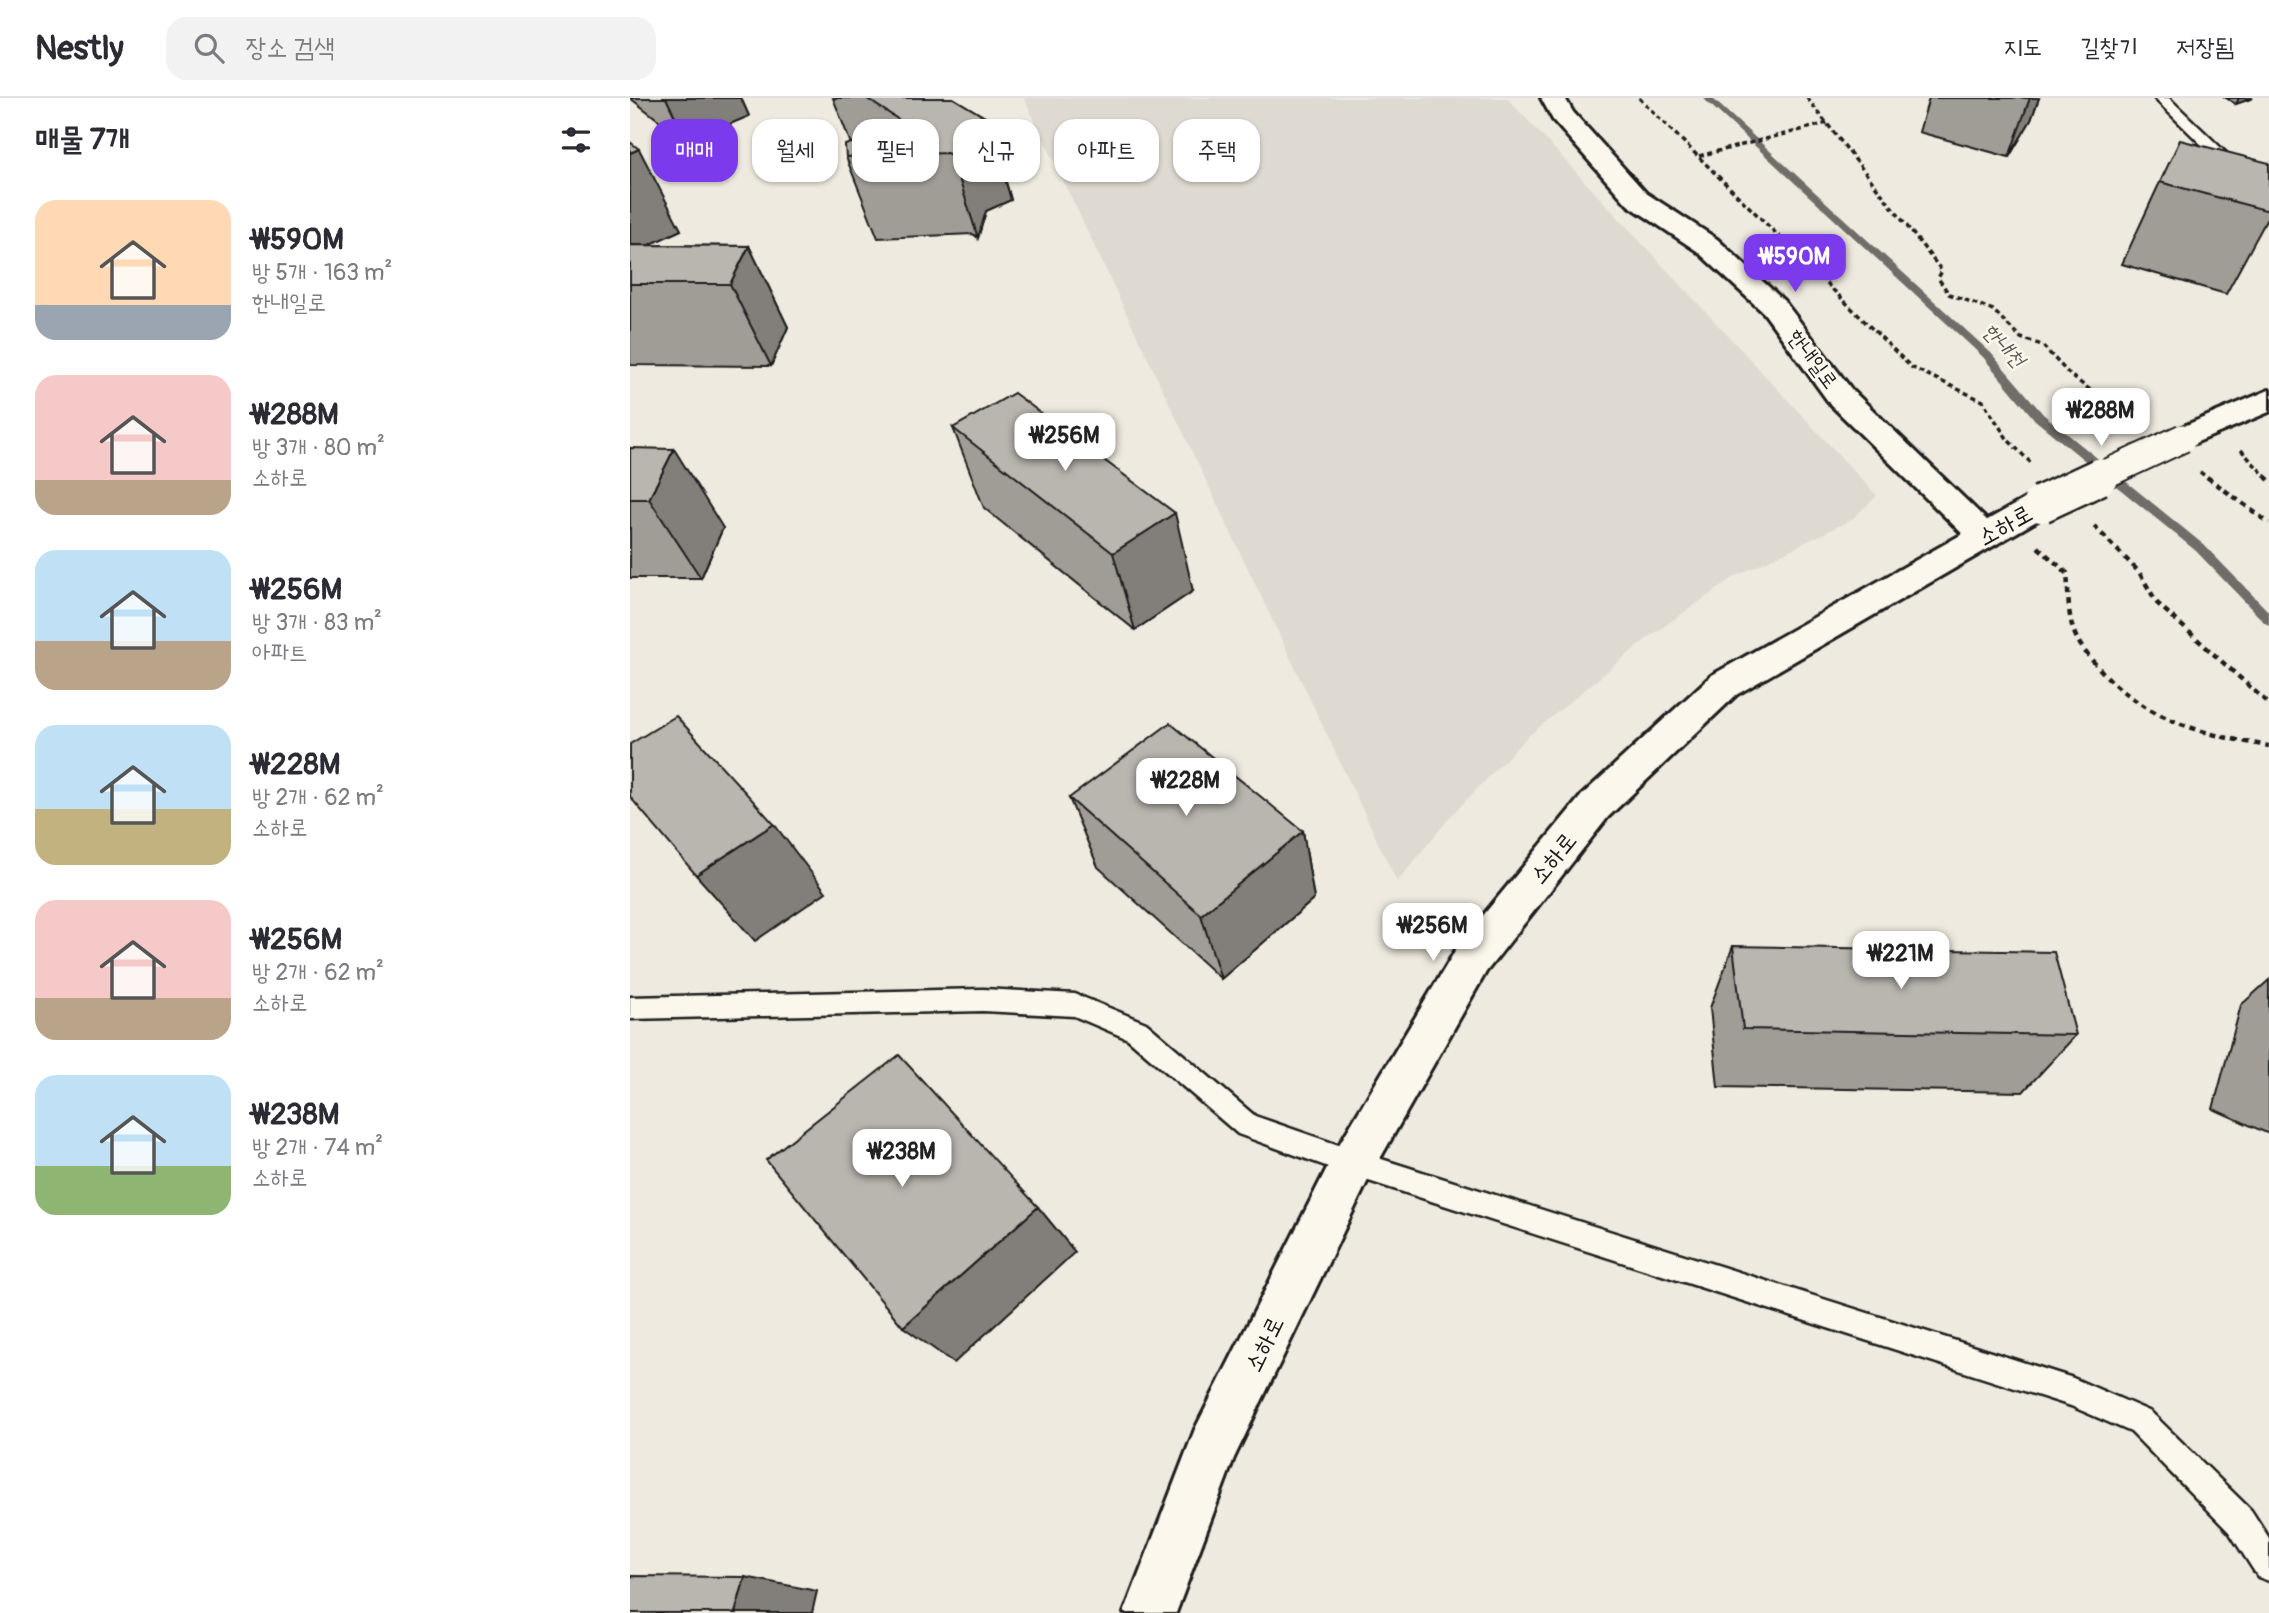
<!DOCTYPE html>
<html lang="ko">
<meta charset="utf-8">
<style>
:root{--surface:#fff;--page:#f2f2f3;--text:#2b2b33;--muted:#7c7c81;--line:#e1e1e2;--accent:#7c3aed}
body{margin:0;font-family:Pangolin,"Poor Story",sans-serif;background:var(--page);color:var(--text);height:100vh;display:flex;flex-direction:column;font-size:26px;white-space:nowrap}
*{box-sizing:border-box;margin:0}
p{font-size:23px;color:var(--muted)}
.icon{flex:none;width:38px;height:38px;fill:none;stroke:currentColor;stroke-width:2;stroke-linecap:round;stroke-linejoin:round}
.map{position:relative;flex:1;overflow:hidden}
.details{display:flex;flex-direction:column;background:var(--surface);width:630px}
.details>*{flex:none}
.hud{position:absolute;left:21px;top:21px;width:665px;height:63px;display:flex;gap:14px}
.price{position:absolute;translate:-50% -60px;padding:0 16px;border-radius:14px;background:#fff;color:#222;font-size:23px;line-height:46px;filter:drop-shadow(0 2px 4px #0008)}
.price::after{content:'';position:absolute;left:50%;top:42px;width:21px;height:16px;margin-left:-10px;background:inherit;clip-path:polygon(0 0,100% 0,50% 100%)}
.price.current{background:var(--accent);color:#fff}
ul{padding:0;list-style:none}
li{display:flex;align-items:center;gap:21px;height:175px;padding:0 35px}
li span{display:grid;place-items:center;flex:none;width:196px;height:140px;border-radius:21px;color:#555}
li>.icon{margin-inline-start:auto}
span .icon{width:84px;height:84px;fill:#fffc;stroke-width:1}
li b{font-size:30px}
h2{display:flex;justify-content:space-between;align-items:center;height:84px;padding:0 35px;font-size:30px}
.tag{padding:0 24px;border-radius:21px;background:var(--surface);box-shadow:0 2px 5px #0004;font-size:24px;line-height:63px}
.tag.current{background:var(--accent);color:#fff}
header{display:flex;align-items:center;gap:42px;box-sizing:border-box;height:98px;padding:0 35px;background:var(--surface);border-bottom:2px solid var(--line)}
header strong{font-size:33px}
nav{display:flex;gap:38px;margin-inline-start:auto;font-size:24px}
.search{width:490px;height:63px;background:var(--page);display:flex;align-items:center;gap:18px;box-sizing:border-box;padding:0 24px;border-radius:21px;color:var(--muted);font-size:26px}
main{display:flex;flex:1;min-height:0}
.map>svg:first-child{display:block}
</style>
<header>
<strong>Nestly</strong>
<div class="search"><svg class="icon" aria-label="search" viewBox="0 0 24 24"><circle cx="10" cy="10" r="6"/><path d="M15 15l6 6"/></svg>장소 검색</div>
<nav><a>지도</a><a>길찾기</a><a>저장됨</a></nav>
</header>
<main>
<section class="details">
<h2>매물 7개<svg class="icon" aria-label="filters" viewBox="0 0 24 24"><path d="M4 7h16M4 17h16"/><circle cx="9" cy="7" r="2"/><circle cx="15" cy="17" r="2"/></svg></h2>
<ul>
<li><span style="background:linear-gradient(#ffd9b3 75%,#9aa5b1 0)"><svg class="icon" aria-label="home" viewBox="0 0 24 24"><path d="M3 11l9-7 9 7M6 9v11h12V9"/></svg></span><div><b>₩590M</b><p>방 5개 · 163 m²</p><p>한내일로</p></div></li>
<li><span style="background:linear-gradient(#f6c9c9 75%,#b9a48a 0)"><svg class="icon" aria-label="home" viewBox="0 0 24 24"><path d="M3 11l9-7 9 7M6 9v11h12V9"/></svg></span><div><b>₩288M</b><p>방 3개 · 80 m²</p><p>소하로</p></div></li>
<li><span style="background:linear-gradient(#bfe0f5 65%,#b9a48a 0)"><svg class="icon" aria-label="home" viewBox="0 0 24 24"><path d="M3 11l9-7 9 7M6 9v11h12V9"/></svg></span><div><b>₩256M</b><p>방 3개 · 83 m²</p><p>아파트</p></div></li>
<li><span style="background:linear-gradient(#bfe0f5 60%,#c2b280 0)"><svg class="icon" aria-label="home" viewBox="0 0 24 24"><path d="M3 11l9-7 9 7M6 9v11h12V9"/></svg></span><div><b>₩228M</b><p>방 2개 · 62 m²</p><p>소하로</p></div></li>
<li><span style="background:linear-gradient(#f6c9c9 70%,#b9a48a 0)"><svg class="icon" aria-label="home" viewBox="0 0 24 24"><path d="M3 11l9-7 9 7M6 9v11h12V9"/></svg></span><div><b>₩256M</b><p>방 2개 · 62 m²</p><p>소하로</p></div></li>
<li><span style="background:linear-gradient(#bfe0f5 65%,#8fb573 0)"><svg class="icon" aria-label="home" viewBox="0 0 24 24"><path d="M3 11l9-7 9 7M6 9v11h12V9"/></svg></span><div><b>₩238M</b><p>방 2개 · 74 m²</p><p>소하로</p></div></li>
</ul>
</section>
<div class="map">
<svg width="1639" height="1515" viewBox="0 0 1639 1515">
<rect width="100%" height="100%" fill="#eeeadf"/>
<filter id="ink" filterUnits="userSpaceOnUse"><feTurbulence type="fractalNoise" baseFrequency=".0143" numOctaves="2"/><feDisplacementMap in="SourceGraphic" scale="14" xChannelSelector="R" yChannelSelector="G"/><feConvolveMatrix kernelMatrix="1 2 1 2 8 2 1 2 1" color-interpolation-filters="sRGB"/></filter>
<g filter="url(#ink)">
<polygon fill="#dedad1" points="394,0 877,0 1247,398 1221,422 1106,478 1019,539 897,639 820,719 767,784"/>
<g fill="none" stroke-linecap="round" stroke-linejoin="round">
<polygon fill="#6f6d69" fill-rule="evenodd" points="1073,0 1082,0 1361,255 1413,316 1574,447 1639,514 1639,527 1635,525 1566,453 1405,322 1353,259"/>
<defs>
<g id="lane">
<polygon points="1524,0 1539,0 1639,96 1639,110 1634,108"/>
<polygon points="353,891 445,896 516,925 625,1018 723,1052 1443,1280 1521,1314 1621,1412 1639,1440 1639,1483 1628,1479 1599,1434 1501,1334 1441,1308 723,1078 608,1036 498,941 444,918 353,913 0,921 0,899"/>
</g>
<polygon id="street" points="911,0 935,0 943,14 1016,95 1087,141 1154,203 1222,292 1365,430 1370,438 1365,446 1354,449 1343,446 1200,306 1134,215 1067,153 998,107 923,22"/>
<g id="secondary">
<polygon points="1639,292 1639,314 1553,350 1542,347 1538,340 1542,333"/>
<polygon points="1411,395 1422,398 1427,406 1422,414 1106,597 978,719 856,874 739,1080 604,1360 546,1515 494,1515 565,1331 707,1050 828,848 952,697 1082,577 1400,398"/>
</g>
</defs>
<use href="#lane" stroke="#1c1c1c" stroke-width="5"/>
<use href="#street" stroke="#1c1c1c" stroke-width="6"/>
<use href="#secondary" stroke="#1c1c1c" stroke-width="6"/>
<g stroke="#1c1c1c" stroke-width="3.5" stroke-dasharray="5 3.5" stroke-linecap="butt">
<polyline points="1009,0 1281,269 1353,303 1378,342 1401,365"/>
<polyline points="1177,0 1312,173 1308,180 1319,196 1363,212 1391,240 1412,247 1440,277 1501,322"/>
<polyline points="1069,58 1198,25"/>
<polyline points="1611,352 1638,381"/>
<polyline points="1570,374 1579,381"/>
</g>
<g stroke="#1c1c1c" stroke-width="4.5" stroke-dasharray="6 5" stroke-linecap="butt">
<polyline points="1577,379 1639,425"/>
<polyline points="1636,379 1639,382"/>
<polyline points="1464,428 1509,474 1527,505 1639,606"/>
<path d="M 1408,449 L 1437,475 C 1439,495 1437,515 1444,534 C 1449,547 1458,558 1468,569 C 1513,621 1574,637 1639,648"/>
</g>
<use href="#lane" fill="#fbf7ec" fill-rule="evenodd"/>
<use href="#street" fill="#fbf7ec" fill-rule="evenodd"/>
<use href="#secondary" fill="#fbf7ec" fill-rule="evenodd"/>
<defs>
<polyline id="secondary-bridge-far1" points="1465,381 1553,340"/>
<polyline id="secondary-bridge" points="1411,406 1469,379"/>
</defs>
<use href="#secondary-bridge-far1" stroke="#1c1c1c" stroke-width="31" stroke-linecap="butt"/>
<use href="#secondary-bridge" stroke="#1c1c1c" stroke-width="41" stroke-linecap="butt"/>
<use href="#secondary-bridge-far1" stroke="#fbf7ec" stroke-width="27"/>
<use href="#secondary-bridge" stroke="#fbf7ec" stroke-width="36"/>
</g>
<g fill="#9f9d96" stroke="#1c1c1c" stroke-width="2">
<polygon points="0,0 111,0 119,18 57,44"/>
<polygon points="203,0 323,0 358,21 381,102 356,113 348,140 343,136 248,140 216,59 221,46"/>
<polygon points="1299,0 1409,0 1401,22 1379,59 1289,34"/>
<polygon points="1596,0 1623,0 1606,6"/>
<polygon points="0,44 51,132 18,147 119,148 158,229 141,268 0,267"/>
<polygon points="1639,65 1639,117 1596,196 1492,166 1530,84"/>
<polygon points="323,330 563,493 505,532 354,410"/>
<polygon points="0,350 93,430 71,480 0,480"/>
<polygon points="439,700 673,733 684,801 591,881 468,769"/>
<polygon points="1103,848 1446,937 1393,994 1088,989 1080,910"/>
<polygon points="1639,882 1639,1036 1583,1011 1611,907"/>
</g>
<g fill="#827f7a" stroke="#1c1c1c" stroke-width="2">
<polygon points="36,0 111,0 119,18 57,44"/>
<polygon points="1400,0 1409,0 1401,22 1379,59"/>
<polygon points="1609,0 1623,0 1606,6"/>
<polygon points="358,21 381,102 356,113 348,140 322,58 331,32"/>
<polygon points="9,51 51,132 2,155 0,151 0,55"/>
<polygon points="119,148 158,229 141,268 100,186"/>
<polygon points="44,351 93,430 71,480 19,401"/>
<polygon points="545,415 563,493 505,532 483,455"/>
<polygon points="144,726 196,794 125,843 66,777"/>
<polygon points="673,733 684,801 591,881 571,817"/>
<polygon points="408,1109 445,1154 324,1265 273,1229"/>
<polygon points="115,1479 187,1493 182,1515 105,1515"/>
</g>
<g fill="#b9b6af" stroke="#1c1c1c" stroke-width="2">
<polygon points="236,0 323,0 358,21 331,32 322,58 317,55 216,59 215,47 278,28"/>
<polygon points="1550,42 1639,65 1639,113 1530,84"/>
<polygon points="0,44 9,51 0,55"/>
<polygon points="0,147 119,148 100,186 0,186"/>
<polygon points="384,295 545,415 483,455 323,330"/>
<polygon points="0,350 44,351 19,401 0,401"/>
<polygon points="46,618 144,726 66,777 0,699 0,646"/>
<polygon points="540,625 673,733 571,817 439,700"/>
<polygon points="1103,848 1424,854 1446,937 1113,931"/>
<polygon points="269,957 408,1109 273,1229 136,1062"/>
<polygon points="0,1478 115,1479 105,1515 0,1515"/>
</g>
</g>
<g text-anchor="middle" stroke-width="5" stroke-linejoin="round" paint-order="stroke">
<g font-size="21" font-style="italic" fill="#5a5956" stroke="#fbf7ec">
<text transform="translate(1374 247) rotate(47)" y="7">한내천</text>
</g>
<g font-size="21" fill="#1c1c1c" stroke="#fbf7ec">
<text transform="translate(1183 261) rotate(53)" y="7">한내일로</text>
</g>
<g font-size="24" fill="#1c1c1c" stroke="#fbf7ec">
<text transform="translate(1375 427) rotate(-29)" y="8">소하로</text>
<text transform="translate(923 760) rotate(-51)" y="8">소하로</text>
<text transform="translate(634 1246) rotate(-64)" y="8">소하로</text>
</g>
</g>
</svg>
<b class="price current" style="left:1165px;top:196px">₩590M</b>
<b class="price" style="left:1471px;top:350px">₩288M</b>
<b class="price" style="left:435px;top:375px">₩256M</b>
<b class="price" style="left:556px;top:720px">₩228M</b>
<b class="price" style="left:803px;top:865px">₩256M</b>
<b class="price" style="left:1271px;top:893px">₩221M</b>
<b class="price" style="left:272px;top:1091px">₩238M</b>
<div class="hud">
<a class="tag current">매매</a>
<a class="tag">월세</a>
<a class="tag">필터</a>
<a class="tag">신규</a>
<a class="tag">아파트</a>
<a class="tag">주택</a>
</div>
</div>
</main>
